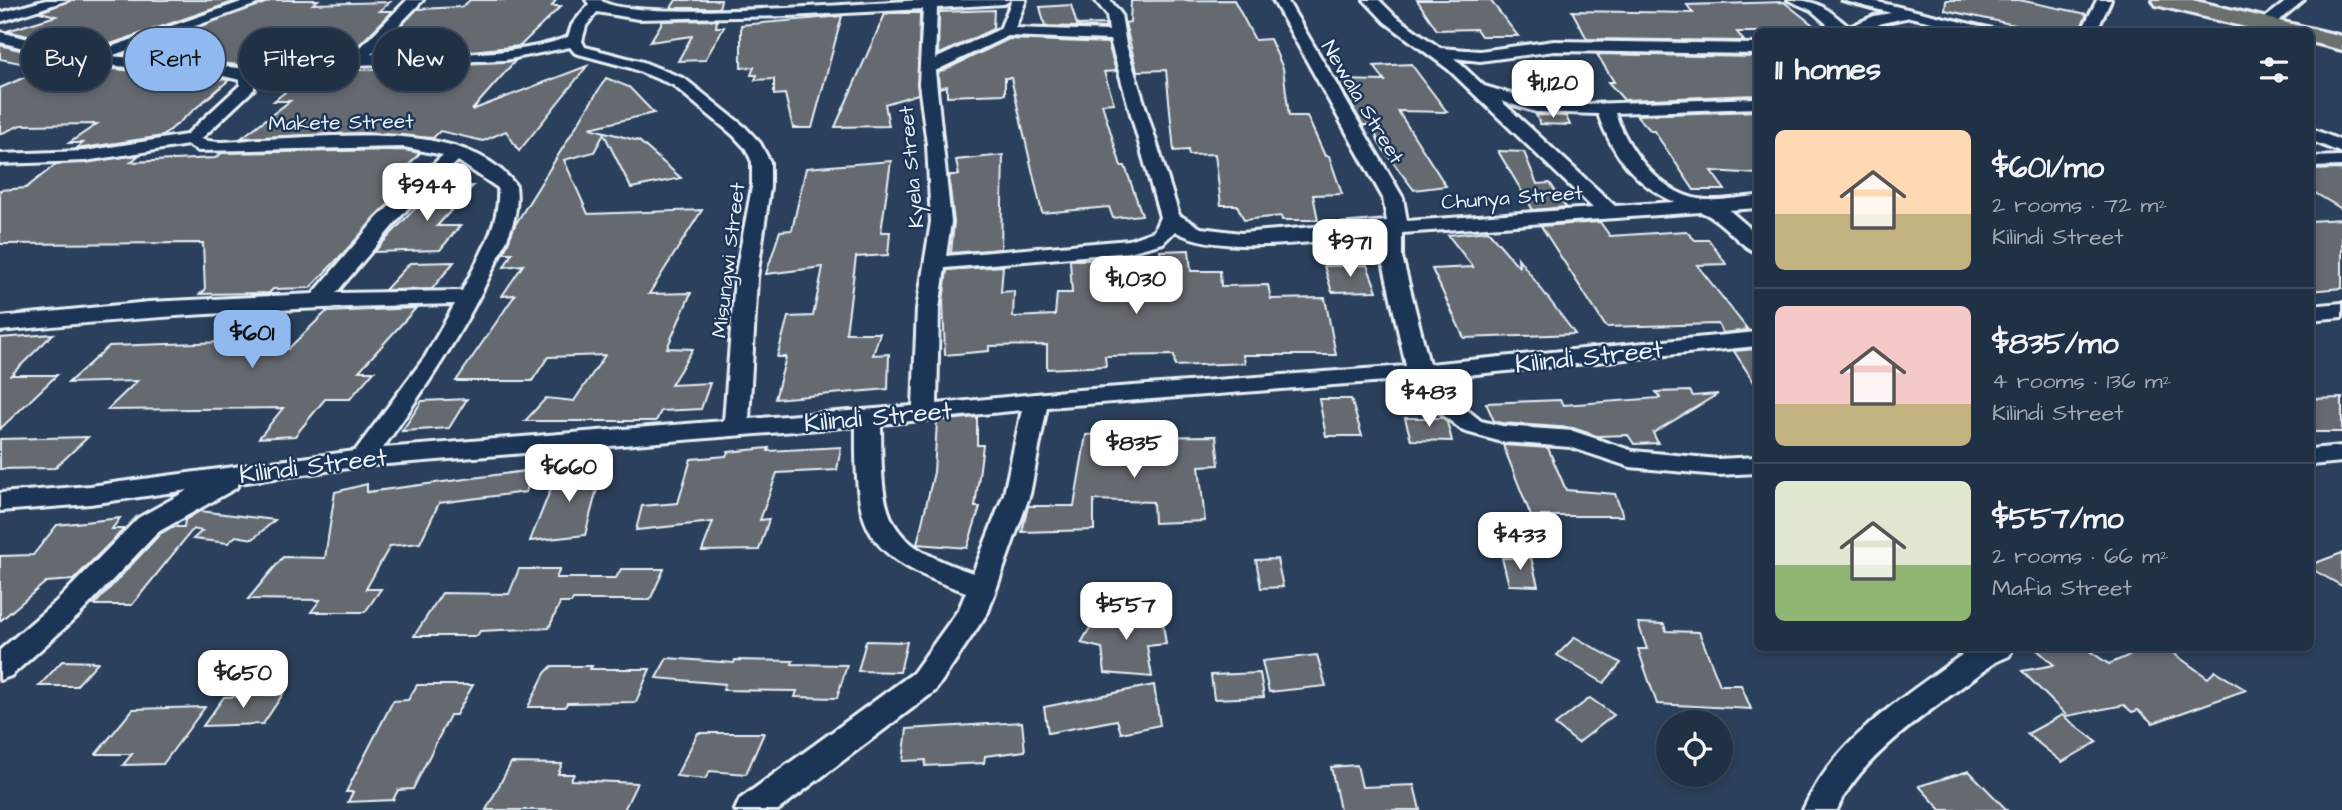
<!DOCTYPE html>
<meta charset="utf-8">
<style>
:root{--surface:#203045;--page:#2d3c50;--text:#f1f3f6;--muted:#a2a9b3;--line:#3d4b5e;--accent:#90b9f0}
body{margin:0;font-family:"Architects Daughter",sans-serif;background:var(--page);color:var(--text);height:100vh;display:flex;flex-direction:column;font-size:26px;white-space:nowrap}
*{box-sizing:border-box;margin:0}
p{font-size:23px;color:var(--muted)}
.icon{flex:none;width:38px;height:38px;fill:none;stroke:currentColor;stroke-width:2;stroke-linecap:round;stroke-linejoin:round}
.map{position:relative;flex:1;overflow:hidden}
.side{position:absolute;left:1754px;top:28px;width:560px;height:623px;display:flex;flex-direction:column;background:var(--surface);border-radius:10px;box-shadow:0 4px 10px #0003,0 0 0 2px var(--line)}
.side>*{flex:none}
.guide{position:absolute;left:21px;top:28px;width:665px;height:63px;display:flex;gap:14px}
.tools{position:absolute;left:1656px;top:710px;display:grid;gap:14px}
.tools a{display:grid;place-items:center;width:77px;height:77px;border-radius:50%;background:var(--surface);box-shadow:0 4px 10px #0003,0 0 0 2px var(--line);font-size:35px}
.price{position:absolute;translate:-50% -60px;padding:0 16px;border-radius:14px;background:#fff;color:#222;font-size:23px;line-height:46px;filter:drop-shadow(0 2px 4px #0008)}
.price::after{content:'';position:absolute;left:50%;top:42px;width:21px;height:16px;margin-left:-10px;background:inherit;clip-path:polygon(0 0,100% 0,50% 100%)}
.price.active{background:var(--accent);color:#111}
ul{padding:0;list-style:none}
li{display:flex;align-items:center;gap:21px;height:175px;padding:0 21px}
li+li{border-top:2px solid var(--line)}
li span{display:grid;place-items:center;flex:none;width:196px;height:140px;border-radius:10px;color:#555}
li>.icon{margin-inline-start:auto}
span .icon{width:84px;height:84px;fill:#fffc;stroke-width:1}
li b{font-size:30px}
h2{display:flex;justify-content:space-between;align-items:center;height:84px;padding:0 21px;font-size:30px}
.pill{padding:0 24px;border-radius:32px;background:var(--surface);box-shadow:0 4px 10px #0003,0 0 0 2px var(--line);font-size:24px;line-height:63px}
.pill.active{background:var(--accent);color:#111}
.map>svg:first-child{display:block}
</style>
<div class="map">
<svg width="2342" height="810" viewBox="0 0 2342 810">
<rect width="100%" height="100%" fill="#2b405c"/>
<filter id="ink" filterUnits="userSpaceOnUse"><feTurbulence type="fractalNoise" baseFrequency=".0143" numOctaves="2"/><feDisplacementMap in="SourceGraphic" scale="14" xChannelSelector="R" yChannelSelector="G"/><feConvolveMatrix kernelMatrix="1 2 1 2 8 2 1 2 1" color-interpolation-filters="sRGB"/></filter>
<g filter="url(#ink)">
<g fill="#656a70" stroke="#e8f1f8" stroke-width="2">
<polygon points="71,0 239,0 90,51 7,31 56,16 40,12"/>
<polygon points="270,0 318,0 313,4 390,2 379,11 393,11 352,52 263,54 239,65 123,54"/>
<polygon points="470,0 556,0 552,6 561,6 520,46 471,51 377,51 417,9 462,7"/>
<polygon points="676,0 721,0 719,8 671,8"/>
<polygon points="1234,0 1255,40 1270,39 1283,68 1289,116 1307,116 1325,156 1329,156 1342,194 1313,195 1318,220 1282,220 1281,216 1244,220 1237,205 1221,205 1215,154 1189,155 1188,150 1174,151 1166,70 1137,71 1125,23 1130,22 1131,1"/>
<polygon points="1417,0 1490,0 1518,36 1481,36 1476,29 1437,30"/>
<polygon points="1946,0 2019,0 2087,14 2079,32 2027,32 2029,28 1945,10"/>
<polygon points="1784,2 1822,32 1737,32 1744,41 1587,39 1572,11 1693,13 1687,5"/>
<polygon points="1071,5 1077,25 1105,24 1106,28 1045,26 1040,7"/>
<polygon points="994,10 993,29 938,55 939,12"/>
<polygon points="890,13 920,13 918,94 885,104 889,126 835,127 885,14"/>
<polygon points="842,16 812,128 793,128 785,94 774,95 774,79 755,80 757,75 751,75 754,67 741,68 741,25"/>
<polygon points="717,20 716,27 724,27 705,60 678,61 692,36 650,42 663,21"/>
<polygon points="1009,39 1108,43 1116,71 1104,72 1114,103 1102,104 1121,166 1125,166 1142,215 1113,218 1109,207 1042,213 1011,78 1005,78 1005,94 947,96 947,86 939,88 938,73"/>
<polygon points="0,45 82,66 229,80 163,136 76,149 83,143 69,143 97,124 21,125 0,134 0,88 46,68 0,59"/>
<polygon points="1597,54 1757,57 1757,95 1624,100 1608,82 1614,82"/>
<polygon points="515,61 472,110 587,66 519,151 506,131 483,141 440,131 433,138 361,133 241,138 290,101 274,101 309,73"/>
<polygon points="1411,64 1447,112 1398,111 1446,186 1414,190 1380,145 1372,125 1363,125 1337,80 1385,81 1374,66"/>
<polygon points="606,78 629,87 654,113 590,128 639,141 681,178 631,188 604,134 594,152 564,160 588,214 702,210 649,294 691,293 667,348 693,349 671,385 710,383 701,409 661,411 656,421 525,421 546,398 574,401 605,355 548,357 532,381 456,381 515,295 502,296 523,265 504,267 512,253 504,253 515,225"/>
<polygon points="1553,84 1560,102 1530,97 1525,85"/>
<polygon points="1757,111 1757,174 1711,171 1725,190 1694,190 1654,131 1651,131 1636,115"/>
<polygon points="1536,115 1566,116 1570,125 1540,124"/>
<polygon points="404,150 420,153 389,186 407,186 310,288 273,289 269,293 200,294 205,290 203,243 0,244 0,190 26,188 55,165 139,155 131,162 215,158 222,153"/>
<polygon points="1498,151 1524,152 1537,184 1550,183 1566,207 1533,210"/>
<polygon points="1003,155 1001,249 951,253 954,222 949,181 950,175 959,175 956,160"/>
<polygon points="891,161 881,232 890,232 888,255 856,257 846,333 880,333 873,355 889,354 888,389 775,399 786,357 777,357 788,317 813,316 823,267 766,274 780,231 792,230 806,168"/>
<polygon points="2342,169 2342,209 2310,190 2310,170"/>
<polygon points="436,186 473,186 437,226 460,226 440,250 374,252"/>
<polygon points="2342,219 2342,288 2310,291 2310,221"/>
<polygon points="1600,222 1610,236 1686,231 1695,240 1709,240 1726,264 1697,265 1748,330 1723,333 1718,324 1606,327 1541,226"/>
<polygon points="1488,231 1519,267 1518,258 1575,334 1464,338 1432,269 1473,267 1448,235"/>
<polygon points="1189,250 1191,271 1220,271 1221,286 1268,285 1271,299 1325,298 1336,355 1243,355 1245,363 1175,366 1174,355 1105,356 1106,366 1047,369 1047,345 989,346 989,351 945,355 943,301 947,270 1003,266 1001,292 1014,291 1013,317 1055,315 1057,293 1072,293 1070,260 1161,259 1160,251"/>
<polygon points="454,262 432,289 385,290 410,263"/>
<polygon points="1367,265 1377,291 1332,292 1324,266"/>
<polygon points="416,308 359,371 374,371 350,399 325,399 295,436 259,438 283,408 107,410 137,381 68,383 109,346 225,342 221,346 288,349 326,312"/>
<polygon points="53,334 11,375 57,375 0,429 0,338"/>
<polygon points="1757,349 1757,387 1734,351"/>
<polygon points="1690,391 1693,396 1718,394 1653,433 1658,443 1634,444 1628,435 1597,436 1573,428 1502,423 1494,421 1486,403 1560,400 1563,405 1660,398 1656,392"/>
<polygon points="2342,398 2342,432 2310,432 2310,399"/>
<polygon points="467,399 449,428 402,431 422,401"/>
<polygon points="1319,399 1351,399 1362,436 1326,436"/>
<polygon points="977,417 977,445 983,445 975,507 980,507 967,548 917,544 934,472 937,421"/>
<polygon points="1405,418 1443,418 1447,422 1452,441 1411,440"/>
<polygon points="1118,433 1119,437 1216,436 1219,465 1199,466 1205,521 1154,523 1153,502 1094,500 1094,530 1022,532 1028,506 1074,506 1086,435"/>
<polygon points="88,437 55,468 0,469 0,439"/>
<polygon points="1503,445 1548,448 1566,490 1615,494 1623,516 1531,516"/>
<polygon points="841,447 837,470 777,473 760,520 769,519 759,550 702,551 713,522 636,530 642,506 678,503 691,459 726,456 728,452 769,448 768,451"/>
<polygon points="603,466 585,535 530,541 558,471"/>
<polygon points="533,470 526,492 439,503 420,543 390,546 366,589 381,589 365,612 311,612 320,600 248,599 283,557 325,558 335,492 367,484 367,492"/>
<polygon points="200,511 275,520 253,539 236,536 228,543 193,539 202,531 193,529 132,605 94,605 160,534 172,527 184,527 185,520"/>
<polygon points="120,518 112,529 124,529 73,580 46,582 0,621 0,556 33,555 57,525"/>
<polygon points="2342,553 2342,586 2310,568 2310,565"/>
<polygon points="1502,558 1531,558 1538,586 1509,585"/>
<polygon points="1277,559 1283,587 1261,588 1256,560"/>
<polygon points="519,569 560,569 556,578 616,578 621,569 664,569 650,600 573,600 571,603 560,603 549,628 480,631 477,636 414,636 442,593 509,594"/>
<polygon points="1101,609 1134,619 1162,616 1166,644 1147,646 1152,677 1105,673 1102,648 1081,643"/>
<polygon points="1638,623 1664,624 1666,631 1699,632 1720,685 1741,685 1751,709 1657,704 1638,649 1647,649"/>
<polygon points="1575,637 1621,663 1604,683 1557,655"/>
<polygon points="866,641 907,642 900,672 858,671"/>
<polygon points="2035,648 2085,648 2109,664 2146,648 2166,648 2208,678 2215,671 2246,690 2153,723 2138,710 2132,712 2124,705 2067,716 2022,671 2054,665"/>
<polygon points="1317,655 1326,686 1269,692 1262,661"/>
<polygon points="667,658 734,663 735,660 793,661 792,664 847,665 837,698 795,697 797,691 723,690 725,684 656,678"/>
<polygon points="62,661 98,662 76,686 39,686"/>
<polygon points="552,666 592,666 590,669 650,669 636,702 567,703 565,707 528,707 545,673"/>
<polygon points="1260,673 1264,697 1214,699 1211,675"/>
<polygon points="417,685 473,685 456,715 450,715 413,789 398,790 393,800 348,802 353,792 346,792 393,701 408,700"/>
<polygon points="1154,685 1160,725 1121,733 1117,720 1048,733 1044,707"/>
<polygon points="283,694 263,724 203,726 224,697"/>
<polygon points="1590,698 1614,715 1578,743 1555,725"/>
<polygon points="205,707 163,764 123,765 132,754 96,754 133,709"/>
<polygon points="2062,715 2097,742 2062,762 2027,734"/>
<polygon points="1022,722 1025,751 985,756 984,763 925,766 926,760 903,761 907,729"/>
<polygon points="698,733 764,733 746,774 710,771 705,779 676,776"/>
<polygon points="511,763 562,764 558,774 574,774 571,780 637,783 624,810 486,810"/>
<polygon points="1357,765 1362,787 1414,785 1420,810 1340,810 1331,767"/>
<polygon points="1969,771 2007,810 1941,810 1919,786"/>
</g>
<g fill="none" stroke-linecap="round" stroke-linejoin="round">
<defs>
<g id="minor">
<polygon points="46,0 68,0 0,22 0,13"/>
<path d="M 247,0 L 268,0 L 111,56 L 239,68 L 353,55 L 407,0 L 423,0 L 371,54 C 435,52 507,60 568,37 L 572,25 L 589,4 L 586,0 L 601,0 C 622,23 879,2 925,0 C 954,0 982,0 1011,0 L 1004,4 L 937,8 L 935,59 L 1000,29 L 1012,0 L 1026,0 L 1015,28 L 1109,31 L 1107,15 L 1095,0 L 1110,0 L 1121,14 L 1126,45 L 1179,215 L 1201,228 L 1241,233 L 1387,221 L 1383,198 L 1273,0 L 1287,0 L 1403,198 L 1407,221 L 1593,208 L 1448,69 L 1385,22 L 1364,0 L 1379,0 L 1395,16 L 1440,48 L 1480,51 L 1554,41 L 1757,44 L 1757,54 L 1554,51 L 1480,61 L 1454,58 L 1484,86 L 1538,102 L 1561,105 L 1757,98 L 1757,108 L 1615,113 C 1628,151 1663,198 1707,200 C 1723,201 1741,197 1757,196 L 1757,208 L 1729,210 L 1757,234 L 1757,252 C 1741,248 1723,220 1701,212 L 1402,233 L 1402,257 L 1429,364 L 1757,332 L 1757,346 L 1436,378 L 1450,396 L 1481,421 L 1502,426 L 1573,431 L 1633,451 L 1718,459 L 1757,457 L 1757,473 L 1718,475 L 1630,467 L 1570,447 L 1502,442 L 1463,431 L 1432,406 L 1412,379 L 1047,407 L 1030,494 L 988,612 L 935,691 L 778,810 L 735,810 L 740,799 L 913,673 L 959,609 L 966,592 C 863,556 855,532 856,426 L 363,466 L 239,483 L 236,488 L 158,532 L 79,615 L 11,676 L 0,680 L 0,650 L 59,599 L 138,518 L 188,490 L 90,504 L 0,511 L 0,493 L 90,486 L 355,451 L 425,357 L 455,304 C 303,307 152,315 0,331 L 0,317 L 149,302 L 313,294 L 377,218 L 443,155 L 404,147 L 198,151 L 188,145 L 85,161 L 0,164 L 0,154 L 85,151 L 186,135 L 240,85 L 240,80 L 219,75 L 82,63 L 0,42 L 0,32 L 90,54 ZM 923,9 L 919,84 L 927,144 L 931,222 L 917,309 L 913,406 L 749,419 L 757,278 L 770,187 L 770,162 L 760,143 L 745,127 L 685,79 L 643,62 L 585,47 L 582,41 L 586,26 L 597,12 L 638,19 L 789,16 ZM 1008,36 L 1110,40 L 1160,217 L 1154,231 L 1129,240 L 946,256 L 951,222 L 935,71 ZM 570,47 L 575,53 L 631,68 L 673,85 L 733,135 L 746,149 L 752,162 L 752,187 L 735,278 L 724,421 L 383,448 C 425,389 464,331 494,267 C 507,239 520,217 516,186 C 467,118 334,138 260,139 C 243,140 217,145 201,139 L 254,89 L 254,76 L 354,65 L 505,60 ZM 1501,101 L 1536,112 L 1598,114 C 1612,154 1635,185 1675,202 L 1615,206 ZM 458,161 L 498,188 C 501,225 478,258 462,291 L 336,293 L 408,208 ZM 1175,231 C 1221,258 1329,239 1382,235 L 1382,257 L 1406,366 L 1065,391 L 937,404 L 939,309 L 945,268 L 1129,252 L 1163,243 ZM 1022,410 L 1004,494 L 973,573 C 880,542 882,515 881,424 Z"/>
<path d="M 1788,0 C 1819,0 1826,8 1849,27 L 1874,16 L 1891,13 L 1842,0 L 1869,0 L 2005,32 L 1975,32 L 1910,17 L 1882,23 L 1864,32 L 1836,32 L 1811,10 Z"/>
<polygon points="2097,0 2111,0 2096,32 2081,32"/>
<polygon points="2288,0 2304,0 2271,27 2261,27 2261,21"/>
<polygon points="2310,128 2342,141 2342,153 2310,140"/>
<polygon points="2342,156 2342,166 2310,167 2310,157"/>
<polygon points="2342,303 2342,317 2310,320 2310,306"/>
<polygon points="2342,446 2342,462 2310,465 2310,449"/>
<path d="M 1971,648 L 2013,648 L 2009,656 L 1995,662 C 1945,702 1863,750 1837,810 L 1803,810 C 1836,736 1908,695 1971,648 Z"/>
</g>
<polygon id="primary" points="2153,0 2192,0 2342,36 2342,50 2310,42 2310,32 2266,32 2156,5"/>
</defs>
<use href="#minor" stroke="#e8f1f8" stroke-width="6"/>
<use href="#primary" stroke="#e8f1f8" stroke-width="6"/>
<use href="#minor" fill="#1d3557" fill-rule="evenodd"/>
<use href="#primary" fill="#6b706d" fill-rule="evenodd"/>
</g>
</g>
<g text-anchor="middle" stroke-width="5" stroke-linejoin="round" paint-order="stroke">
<g font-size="21" fill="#e8f1f8" stroke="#1d3557">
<text transform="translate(1363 102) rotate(59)" y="7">Newala Street</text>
<text transform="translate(341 122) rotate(-1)" y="7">Makete Street</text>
<text transform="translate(911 167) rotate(-95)" y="7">Kyela Street</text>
<text transform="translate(1512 197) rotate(-4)" y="7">Chunya Street</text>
<text transform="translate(728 260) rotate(-83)" y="7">Misungwi Street</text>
</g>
<g font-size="26" fill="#e8f1f8" stroke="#1d3557">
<text transform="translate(1589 356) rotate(-6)" y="9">Kilindi Street</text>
<text transform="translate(878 416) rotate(-5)" y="9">Kilindi Street</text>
<text transform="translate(313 465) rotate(-7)" y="9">Kilindi Street</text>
</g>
</g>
</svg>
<div class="tools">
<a><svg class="icon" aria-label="locate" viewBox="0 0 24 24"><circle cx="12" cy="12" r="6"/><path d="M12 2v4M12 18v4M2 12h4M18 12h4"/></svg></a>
</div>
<b class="price" style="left:1553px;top:120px">$1,120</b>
<b class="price" style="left:427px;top:223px">$944</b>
<b class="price" style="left:1350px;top:279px">$971</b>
<b class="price" style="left:1136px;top:316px">$1,030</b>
<b class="price active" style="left:252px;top:370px">$601</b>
<b class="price" style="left:1429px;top:429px">$483</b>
<b class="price" style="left:1134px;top:480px">$835</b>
<b class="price" style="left:569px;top:504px">$660</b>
<b class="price" style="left:1520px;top:572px">$433</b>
<b class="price" style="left:1126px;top:642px">$557</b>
<b class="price" style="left:243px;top:710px">$650</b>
<div class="guide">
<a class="pill">Buy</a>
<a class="pill active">Rent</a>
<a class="pill">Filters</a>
<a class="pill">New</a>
</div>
<section class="side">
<h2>11 homes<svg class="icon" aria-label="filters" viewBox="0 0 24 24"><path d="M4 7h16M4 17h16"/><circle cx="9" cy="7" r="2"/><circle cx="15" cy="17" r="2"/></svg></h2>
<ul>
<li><span style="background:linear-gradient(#ffd9b3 60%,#c2b280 0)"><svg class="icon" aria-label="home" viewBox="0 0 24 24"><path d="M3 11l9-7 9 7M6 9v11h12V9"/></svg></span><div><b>$601/mo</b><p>2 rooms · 72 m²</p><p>Kilindi Street</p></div></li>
<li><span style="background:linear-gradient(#f6c9c9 70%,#c2b280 0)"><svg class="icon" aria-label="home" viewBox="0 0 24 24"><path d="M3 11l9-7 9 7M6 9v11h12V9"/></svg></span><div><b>$835/mo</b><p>4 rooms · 136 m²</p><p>Kilindi Street</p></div></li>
<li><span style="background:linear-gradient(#dfe7d0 60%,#8fb573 0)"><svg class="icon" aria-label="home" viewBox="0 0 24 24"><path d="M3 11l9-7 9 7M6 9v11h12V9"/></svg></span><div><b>$557/mo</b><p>2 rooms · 66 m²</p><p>Mafia Street</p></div></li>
</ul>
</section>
</div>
